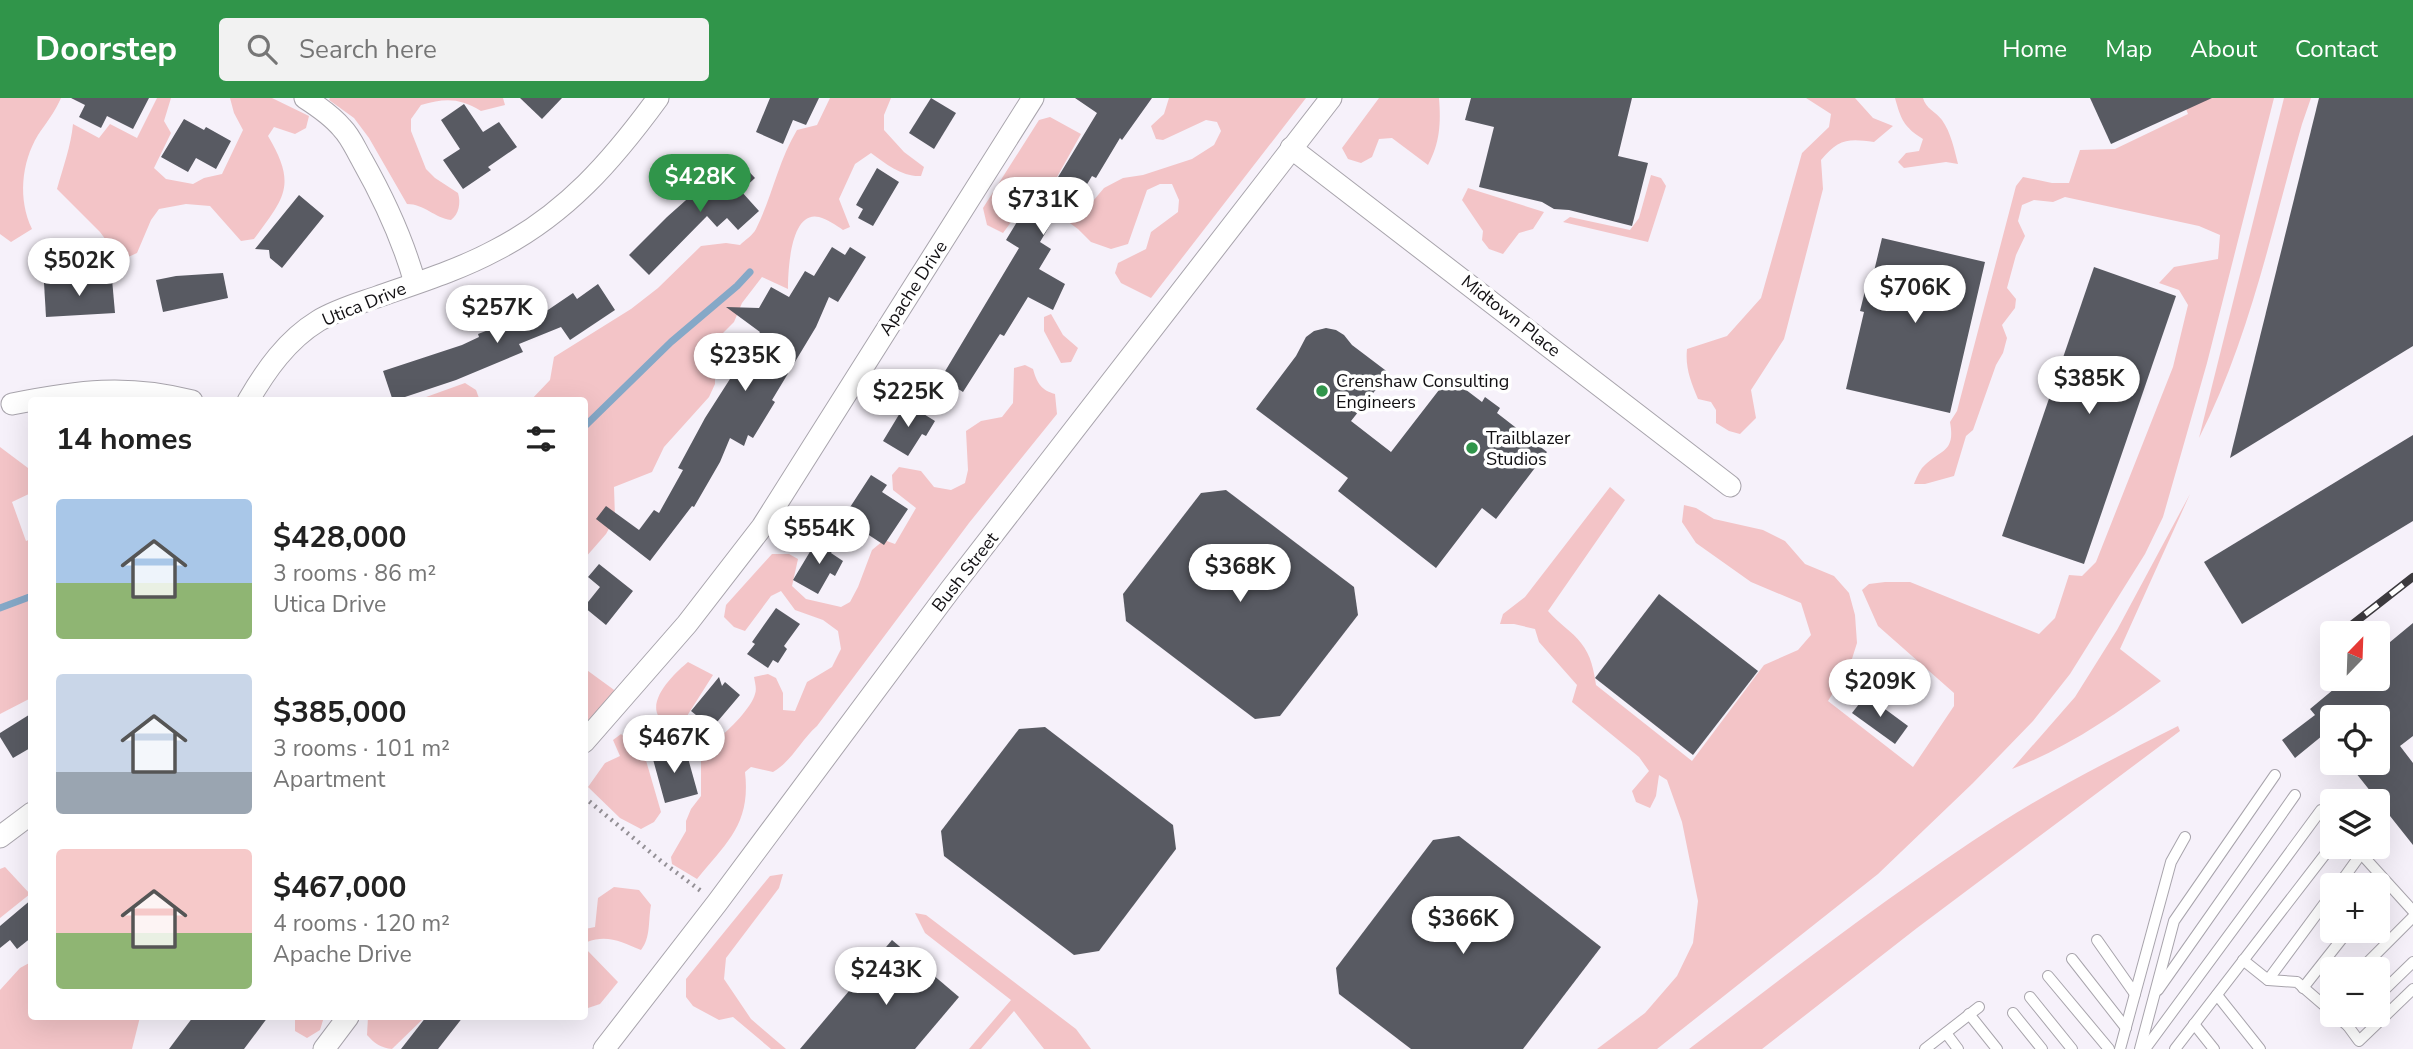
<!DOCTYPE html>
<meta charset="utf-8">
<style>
:root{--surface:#fff;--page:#f2f2f2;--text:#222;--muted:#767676;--accent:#30954a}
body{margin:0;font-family:"Nunito Sans",sans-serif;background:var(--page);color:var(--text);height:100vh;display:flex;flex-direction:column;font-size:26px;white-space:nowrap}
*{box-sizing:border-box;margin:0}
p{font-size:23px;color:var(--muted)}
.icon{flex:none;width:38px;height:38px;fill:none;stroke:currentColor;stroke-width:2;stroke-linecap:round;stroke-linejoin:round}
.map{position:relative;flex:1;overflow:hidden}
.side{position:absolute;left:28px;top:299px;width:560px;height:623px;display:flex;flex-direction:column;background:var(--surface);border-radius:7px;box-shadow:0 7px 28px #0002}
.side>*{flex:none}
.needle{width:46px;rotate:23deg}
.controls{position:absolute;left:2320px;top:523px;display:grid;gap:14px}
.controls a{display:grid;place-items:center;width:70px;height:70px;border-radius:7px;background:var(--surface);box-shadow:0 7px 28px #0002;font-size:35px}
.price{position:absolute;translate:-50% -60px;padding:0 16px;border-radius:24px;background:#fff;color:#222;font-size:23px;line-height:46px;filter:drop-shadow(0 2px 4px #0008)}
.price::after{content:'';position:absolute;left:50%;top:42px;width:21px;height:16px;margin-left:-10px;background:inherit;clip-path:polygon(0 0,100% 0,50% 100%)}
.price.selected{background:var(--accent);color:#fff}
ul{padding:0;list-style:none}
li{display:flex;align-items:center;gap:21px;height:175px;padding:0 28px}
li span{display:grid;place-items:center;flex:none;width:196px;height:140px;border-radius:7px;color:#555}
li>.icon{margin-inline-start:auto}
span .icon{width:84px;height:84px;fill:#fffc;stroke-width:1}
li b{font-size:30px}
h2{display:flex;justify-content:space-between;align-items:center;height:84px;padding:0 28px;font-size:30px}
header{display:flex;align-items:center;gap:42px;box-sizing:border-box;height:98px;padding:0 35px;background:var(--accent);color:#fff}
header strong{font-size:33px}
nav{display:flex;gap:38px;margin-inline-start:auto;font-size:24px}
.search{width:490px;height:63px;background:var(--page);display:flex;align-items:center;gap:18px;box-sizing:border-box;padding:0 24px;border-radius:7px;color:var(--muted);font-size:26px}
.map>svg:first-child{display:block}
</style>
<header>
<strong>Doorstep</strong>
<div class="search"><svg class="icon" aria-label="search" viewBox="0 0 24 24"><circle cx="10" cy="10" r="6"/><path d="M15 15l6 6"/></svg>Search here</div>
<nav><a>Home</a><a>Map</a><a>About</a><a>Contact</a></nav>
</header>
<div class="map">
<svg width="2413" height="951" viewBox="0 0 2413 951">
<rect width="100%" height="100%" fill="#f6f1fa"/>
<g fill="#f3c4c7">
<path d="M 0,0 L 61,0 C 55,14 46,25 38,37 C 21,65 18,102 32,131 L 11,144 L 0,136 Z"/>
<path d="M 157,0 L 171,0 L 164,23 L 171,35 L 154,70 L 166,81 L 193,86 L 204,80 L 222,76 L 243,32 L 234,15 L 230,0 L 272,0 L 309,18 L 306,30 L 295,36 L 274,29 L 268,38 C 297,87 285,99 254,141 L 241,143 L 210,108 L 186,106 L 159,111 L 151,122 L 137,155 L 124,161 L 117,157 L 100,134 L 57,91 C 63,69 71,48 73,26 L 99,40 L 110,26 L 137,40 Z"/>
<path d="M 330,0 L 503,0 L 505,7 L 481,13 C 459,0 446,0 421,7 L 411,21 L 411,33 L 426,71 L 435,80 L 458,95 C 461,105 459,116 451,122 C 435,120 424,106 407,106 L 369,40 L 354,20 L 329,2 Z"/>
<path d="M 830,0 L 891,0 L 884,17 L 884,32 L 904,54 L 924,69 L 921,78 C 902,79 886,66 871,55 L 855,66 L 839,101 L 850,129 L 843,132 C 836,127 827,121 819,119 C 790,112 788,174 788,191 L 762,179 L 742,205 L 734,224 L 715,243 L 715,286 L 709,299 L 664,349 L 652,374 L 614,389 L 615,420 L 606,436 L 585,460 L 584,303 L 530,303 L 550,282 L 554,259 L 631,211 L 658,190 L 701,148 L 726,145 L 740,147 C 745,142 753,137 756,131 C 772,99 778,64 797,32 L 817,27 Z"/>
<polygon points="1169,0 1306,0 1151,200 1121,185 1115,175 1118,165 1146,151 1151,134 1178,114 1179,102 1172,86 1160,86 1147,92 1128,146 1111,151 1091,144 1078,131 1031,97 1003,135 987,127 983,110 1039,22 1050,19 1081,36 1052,88 1088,109 1104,90 1123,80 1143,77 1192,61 1214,47 1221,33 1217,24 1206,22 1163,42 1156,41 1151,28 1164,16"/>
<path d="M 1379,0 L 1439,0 C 1441,25 1440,45 1428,67 L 1392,40 L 1379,41 L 1372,59 L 1361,65 L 1348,61 L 1342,50 Z"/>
<path d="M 1806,0 L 1855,0 L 1873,20 L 1893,28 L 1874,44 C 1848,40 1838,41 1821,62 L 1823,91 L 1784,241 L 1751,292 L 1756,320 L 1740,336 L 1729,333 L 1716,325 L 1716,312 L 1711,304 L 1698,301 C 1691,284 1685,270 1687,251 L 1727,238 L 1761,200 L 1802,55 L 1829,29 L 1831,16 Z"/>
<path d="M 1895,0 L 1923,0 C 1926,11 1935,13 1942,22 C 1951,35 1954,50 1958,66 L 1946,64 L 1904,70 L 1898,64 L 1906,55 L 1919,53 L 1923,41 C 1904,29 1901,22 1895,0 Z"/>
<path d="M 2182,0 L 2274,0 L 2207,265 L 2163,419 L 2145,456 L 2070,576 L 2033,623 L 1973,685 L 1878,776 L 1657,951 L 1597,951 L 1645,915 L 1677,878 L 1693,845 L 1698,803 L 1682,724 L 1667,682 L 1659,677 L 1656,698 L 1650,710 L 1636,704 L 1632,693 L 1649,673 L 1639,659 L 1572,604 L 1577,587 L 1539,544 L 1535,531 L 1514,526 L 1500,526 L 1503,516 L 1525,499 L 1610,389 L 1625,402 L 1548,513 C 1558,525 1573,534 1581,545 C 1591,557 1594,573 1596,587 L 1692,663 L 1764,567 L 1798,552 L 1811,537 L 1801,505 L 1751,484 L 1696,445 L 1682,424 L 1684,407 L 1696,410 L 1714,421 L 1763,432 L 1785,443 L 1805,466 L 1834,478 L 1849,495 L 1855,517 L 1857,545 L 1850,567 L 1828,603 L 1913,669 L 1954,608 L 1954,595 L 1878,528 L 1862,492 L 1869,486 L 1885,484 L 1910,484 L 2039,536 L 2055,520 L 2069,477 L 2082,478 L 2096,464 L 2173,269 L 2188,207 L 2179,192 L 2159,185 L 2174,169 L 2218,161 L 2220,137 L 2199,128 L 2065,99 L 2053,104 L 2034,102 L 2022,107 L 2018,123 L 2025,138 L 2016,157 L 2007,190 L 2016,201 L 2015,210 L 2002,227 L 2007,240 L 2003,255 L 1996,267 L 1973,332 L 1966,338 L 1954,378 L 1925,386 L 1914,386 C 1916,381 1919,374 1922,370 C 1939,351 1956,356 1950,324 L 1957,313 L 2016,88 L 2023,79 L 2052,85 L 2069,85 L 2080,52 L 2115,51 L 2188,16 Z"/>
<path d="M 2284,0 L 2311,0 L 2302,26 C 2272,131 2249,242 2199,340 Z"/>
<polygon points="1651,77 1661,80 1666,88 1648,144 1563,124 1570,119 1630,132 1639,120"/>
<polygon points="1468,90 1544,114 1533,131 1519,135 1503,156 1489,151 1482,142 1483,133 1462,102"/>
<polygon points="1051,216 1063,237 1078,250 1071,264 1061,265 1044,233 1044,219"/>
<path d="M 1025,267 L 1033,271 C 1037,285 1041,292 1055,296 L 1057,316 L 969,425 L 817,628 C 800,643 793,662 773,674 L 751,669 L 745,674 C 751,726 727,744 697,781 L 672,766 L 671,759 L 686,733 L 686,723 L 691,711 L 701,698 L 701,649 C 690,642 666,629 659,619 C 647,601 676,574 688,564 L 713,577 L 687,618 L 706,634 L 719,640 C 729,632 752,609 755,596 C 757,591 755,585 754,579 L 768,576 L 776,580 L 783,595 L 783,612 L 795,613 L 807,584 L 832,569 L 841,551 L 838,533 L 823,522 L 795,512 L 781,493 L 771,498 L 745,533 L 734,529 L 724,519 L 726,507 L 772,456 L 789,456 L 798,461 L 792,488 L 806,501 L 841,509 L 850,504 L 858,489 L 872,452 L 884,442 L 895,446 L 916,410 L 893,392 L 892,377 L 899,369 L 921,373 L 934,389 L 951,392 L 965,385 L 968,372 L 966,333 L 981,323 L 1002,319 L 1013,305 L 1014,270 Z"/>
<polygon points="465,285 476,292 480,303 415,303"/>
<polygon points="0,349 32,373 31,395 12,404 26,443 31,441 31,600 0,616"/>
<path d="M 2190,396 L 2120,551 L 2161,583 C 2115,617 2065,651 2012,671 L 2075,599 L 2117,532 Z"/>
<polygon points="584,570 621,597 604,614 585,626"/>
<path d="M 2178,628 L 2180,633 L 1917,830 L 1762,951 L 1689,951 C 1791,873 1892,795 2000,725 C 2057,689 2118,658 2178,628 Z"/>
<polygon points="621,636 645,659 661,714 654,724 641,731 620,720 588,689 605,665 620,658 613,642"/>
<polygon points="5,769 30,796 0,820 0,771"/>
<polygon points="783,776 779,790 726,860 724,881 751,921 786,951 771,951 733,919 719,922 693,908 686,899 686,881 770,778"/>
<path d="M 614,789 L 639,792 L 651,807 C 648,823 651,839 641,852 C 622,844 607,836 587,844 L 586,851 L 618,884 L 600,906 L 585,911 L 585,831 L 595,829 L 598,800 Z"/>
<polygon points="915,815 926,817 1076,931 1091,951 1044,951 1014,913 981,951 969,951 1011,902 925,835"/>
<polygon points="31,864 32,919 140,919 132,951 0,951 0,892 20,870"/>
<polygon points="295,919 324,919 320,932 307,940 295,933"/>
<path d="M 368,919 L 423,919 L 424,920 L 392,951 C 381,950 374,945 367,937 Z"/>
</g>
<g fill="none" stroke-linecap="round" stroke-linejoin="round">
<g stroke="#85a8c7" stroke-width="7">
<polyline points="584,329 671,244 737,188 750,174"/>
<polyline points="0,510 32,498"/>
</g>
</g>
<g fill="#585a62">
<polygon points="71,0 149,0 133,31 107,18 101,30 79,19 85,7"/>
<polygon points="520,0 562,0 542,21"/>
<polygon points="770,0 819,0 806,27 793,22 783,46 756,34"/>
<polygon points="931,0 956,15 934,51 909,35"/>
<polygon points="1075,0 1152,0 1122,42 1120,40 1096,80 1092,78 1078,101 1069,95 1040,144 1051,151 1039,171 1065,186 1053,212 1028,199 1004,238 1000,236 998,239 963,294 941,280 1019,150 1006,142 1028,106 1038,112 1097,15"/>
<polygon points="1471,0 1632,0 1618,58 1648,65 1632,128 1569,112 1554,111 1542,104 1479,89 1494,29 1465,22"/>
<polygon points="2090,0 2212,0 2111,46"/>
<polygon points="2319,0 2413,0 2413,248 2230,360"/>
<polygon points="464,6 483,34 499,24 517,49 488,69 491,72 463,91 443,62 460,51 441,22"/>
<polygon points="184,21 204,32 206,29 231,43 216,71 196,60 188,74 161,59"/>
<polygon points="731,62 738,62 755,80 741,93 759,113 738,132 727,120 717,129 707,118 649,177 629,157 667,119"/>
<polygon points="877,70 899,84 873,128 858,120 863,111 856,107"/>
<polygon points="299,97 324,118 282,170 270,160 269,152 255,151"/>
<polygon points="1882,140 1985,164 1950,315 1846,291 1864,214 1860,213 1866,189 1870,190"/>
<polygon points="832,149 845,157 850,149 866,159 838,204 829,199 816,229 772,302 775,304 753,340 748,337 744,348 730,340 720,364 694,409 692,408 650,463 596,421 606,408 639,432 654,412 659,415 683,372 678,370 705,320 760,234 726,209 759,210 771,189 789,199 805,173 814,178"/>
<polygon points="2094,169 2176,198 2084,466 2002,438"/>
<polygon points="223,175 228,200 163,214 156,182 176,178"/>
<polygon points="112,181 115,215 46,219 44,185"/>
<polygon points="598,186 615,212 570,242 561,229 519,246 523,254 456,282 393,303 383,273 462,247 479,239 478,236 504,226 505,228 512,226 513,228 542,216 573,195 577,201"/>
<polygon points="1326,230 1336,232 1344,237 1352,247 1389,275 1351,323 1391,354 1449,279 1482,304 1485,299 1500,310 1497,315 1547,354 1496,421 1482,410 1436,470 1338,393 1348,380 1256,311 1296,258 1306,239 1314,233"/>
<polygon points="906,305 935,323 926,338 922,336 908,358 883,343"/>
<polygon points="2413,337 2413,423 2242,526 2204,464"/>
<polygon points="871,377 887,387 882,394 908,411 884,447 843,420"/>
<polygon points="1226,392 1354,489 1358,517 1280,618 1255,621 1126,523 1123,496 1201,395"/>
<polygon points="820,437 836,447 831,455 843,463 835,478 830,475 818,496 793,482"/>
<polygon points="599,466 633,493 606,527 584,509 600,489 588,479"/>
<polygon points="1659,496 1758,573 1693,657 1595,580"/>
<polygon points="776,510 800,526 784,548 787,551 778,565 773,562 768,570 747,556 755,546 752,544"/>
<polygon points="2413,525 2413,638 2400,648 2413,665 2413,747 2348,665 2378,665 2378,620 2333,620 2333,638 2328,633 2295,660 2282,642 2315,617 2310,611 2346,581 2378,581 2378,554"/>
<polygon points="719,579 722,588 725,584 740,597 712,630 691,613"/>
<polygon points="1866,597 1908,628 1895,646 1852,615"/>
<polygon points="32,615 32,649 13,660 0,639 0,635"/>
<polygon points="1045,629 1173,727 1176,751 1099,853 1074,857 944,758 941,733 1019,631"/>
<polygon points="668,649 671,657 686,653 698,696 665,705 651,654"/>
<polygon points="1459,738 1601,849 1523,951 1411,951 1339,896 1336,870 1433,742"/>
<polygon points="32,801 32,839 17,851 10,842 0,850 0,828"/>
<polygon points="892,842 959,899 915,951 800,951"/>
<polygon points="193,919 268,919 244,951 169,951"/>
<polygon points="426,919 463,919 438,951 401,951"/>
</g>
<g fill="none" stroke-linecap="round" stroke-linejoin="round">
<defs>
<g id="service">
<polyline points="2355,749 2413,813"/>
<polyline points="2338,788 2361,756"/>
<polyline points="2097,842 2135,896"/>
<polyline points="2072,861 2126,930"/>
<polyline points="2243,862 2268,882 2297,884 2333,915"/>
<polyline points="2360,872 2413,819"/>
<polyline points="2048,878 2109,951"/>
<polyline points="2268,882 2333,794"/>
<polyline points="2303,890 2348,833"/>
<polyline points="2158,892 2295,697"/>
<polyline points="2217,897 2260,951"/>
<polyline points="2378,898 2413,864"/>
<polyline points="2030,899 2072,951"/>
<polyline points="2013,915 2042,951"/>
<polyline points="1969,916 1997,951"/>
<polyline points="2335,917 2348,928 2359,943 2413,891"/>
<polyline points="2194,926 2214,951"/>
<polyline points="2348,928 2359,917"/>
<polyline points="1946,935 1958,951"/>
<polyline points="1925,951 1979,909"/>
<polyline points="2120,951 2171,764 2185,739"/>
<polyline points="2140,951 2174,823 2275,677"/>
<polyline points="2145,951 2321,712 2333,725"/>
<polyline points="2175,951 2333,746"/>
</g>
<g id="minor">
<path d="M 305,0 C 319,9 332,18 342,30 C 351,39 356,52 362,62 C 384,101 403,142 415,185"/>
<polyline points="1291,50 1730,388"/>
<path d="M 248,303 C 266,272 287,242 318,223 C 336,212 357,206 377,199 C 417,185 459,172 496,152 C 566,116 612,63 658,0"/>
<path d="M 12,306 C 78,293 126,286 192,303"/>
<polyline points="584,644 687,526 762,429 1033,0"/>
<polyline points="0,739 32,715"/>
<polyline points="324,951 348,919"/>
<polyline points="604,951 717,805 950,492 1331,0"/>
</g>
</defs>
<use href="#service" stroke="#a8a4ac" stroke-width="12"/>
<use href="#minor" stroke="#a8a4ac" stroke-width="23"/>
<polyline stroke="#949096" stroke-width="4.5" stroke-dasharray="2 5" stroke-linecap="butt" points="584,699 661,763 701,793"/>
<use href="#service" stroke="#fff" stroke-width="10"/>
<use href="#minor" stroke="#fff" stroke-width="21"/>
<defs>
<polyline id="rail" points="2340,536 2413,479"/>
</defs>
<use href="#rail" stroke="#3c3a3e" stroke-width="8"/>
<use href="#rail" stroke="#fff" stroke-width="5" stroke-dasharray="16" stroke-linecap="butt"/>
</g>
<g fill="#30954a" stroke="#fff" stroke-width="2.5">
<circle cx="1322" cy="293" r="7"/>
<circle cx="1472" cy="350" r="7"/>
</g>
<g text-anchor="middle" stroke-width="7" stroke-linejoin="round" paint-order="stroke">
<g font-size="18" fill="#121013" stroke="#fff">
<text transform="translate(913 190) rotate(-57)" y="6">Apache Drive</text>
<text transform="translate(364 206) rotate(-22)" y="6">Utica Drive</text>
<text transform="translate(1511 218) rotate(38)" y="6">Midtown Place</text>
<text transform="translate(965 474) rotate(-52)" y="6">Bush Street</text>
</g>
<g font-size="18" fill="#121013" stroke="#fff" text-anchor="start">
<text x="1336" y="289">Crenshaw Consulting<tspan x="1336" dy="21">Engineers</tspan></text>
<text x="1486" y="346">Trailblazer<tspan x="1486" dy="21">Studios</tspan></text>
</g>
</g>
</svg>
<div class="controls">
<a><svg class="needle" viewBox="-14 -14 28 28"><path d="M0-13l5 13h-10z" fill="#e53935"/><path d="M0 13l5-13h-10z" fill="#767676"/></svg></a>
<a><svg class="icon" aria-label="locate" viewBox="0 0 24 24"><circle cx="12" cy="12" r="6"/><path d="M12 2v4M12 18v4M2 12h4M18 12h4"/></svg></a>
<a><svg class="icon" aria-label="layers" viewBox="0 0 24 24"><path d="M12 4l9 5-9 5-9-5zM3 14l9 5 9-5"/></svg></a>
<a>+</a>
<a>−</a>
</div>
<b class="price selected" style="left:700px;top:116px">$428K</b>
<b class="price" style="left:1043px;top:139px">$731K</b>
<b class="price" style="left:79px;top:200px">$502K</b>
<b class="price" style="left:1915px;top:227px">$706K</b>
<b class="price" style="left:497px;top:247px">$257K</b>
<b class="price" style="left:745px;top:295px">$235K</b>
<b class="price" style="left:2089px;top:318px">$385K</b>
<b class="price" style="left:908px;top:331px">$225K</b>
<b class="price" style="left:819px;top:468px">$554K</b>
<b class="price" style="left:1240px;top:506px">$368K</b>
<b class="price" style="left:1880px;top:621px">$209K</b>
<b class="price" style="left:674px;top:677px">$467K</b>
<b class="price" style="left:1463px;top:858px">$366K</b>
<b class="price" style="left:886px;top:909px">$243K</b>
<section class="side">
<h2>14 homes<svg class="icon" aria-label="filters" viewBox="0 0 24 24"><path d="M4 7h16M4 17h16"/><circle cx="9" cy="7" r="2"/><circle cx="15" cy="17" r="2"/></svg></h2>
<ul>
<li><span style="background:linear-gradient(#a9c7e8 60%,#8fb573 0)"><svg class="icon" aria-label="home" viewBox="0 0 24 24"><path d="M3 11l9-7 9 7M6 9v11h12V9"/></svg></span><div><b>$428,000</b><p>3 rooms · 86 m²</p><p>Utica Drive</p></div></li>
<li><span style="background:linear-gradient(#c9d6e8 70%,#9aa5b1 0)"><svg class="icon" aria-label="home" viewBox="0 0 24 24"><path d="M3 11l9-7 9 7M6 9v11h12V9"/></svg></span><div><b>$385,000</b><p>3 rooms · 101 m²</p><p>Apartment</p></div></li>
<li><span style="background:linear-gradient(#f6c9c9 60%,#8fb573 0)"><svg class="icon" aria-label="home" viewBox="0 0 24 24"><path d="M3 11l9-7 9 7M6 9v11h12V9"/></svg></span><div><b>$467,000</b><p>4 rooms · 120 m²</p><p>Apache Drive</p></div></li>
</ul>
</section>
</div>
